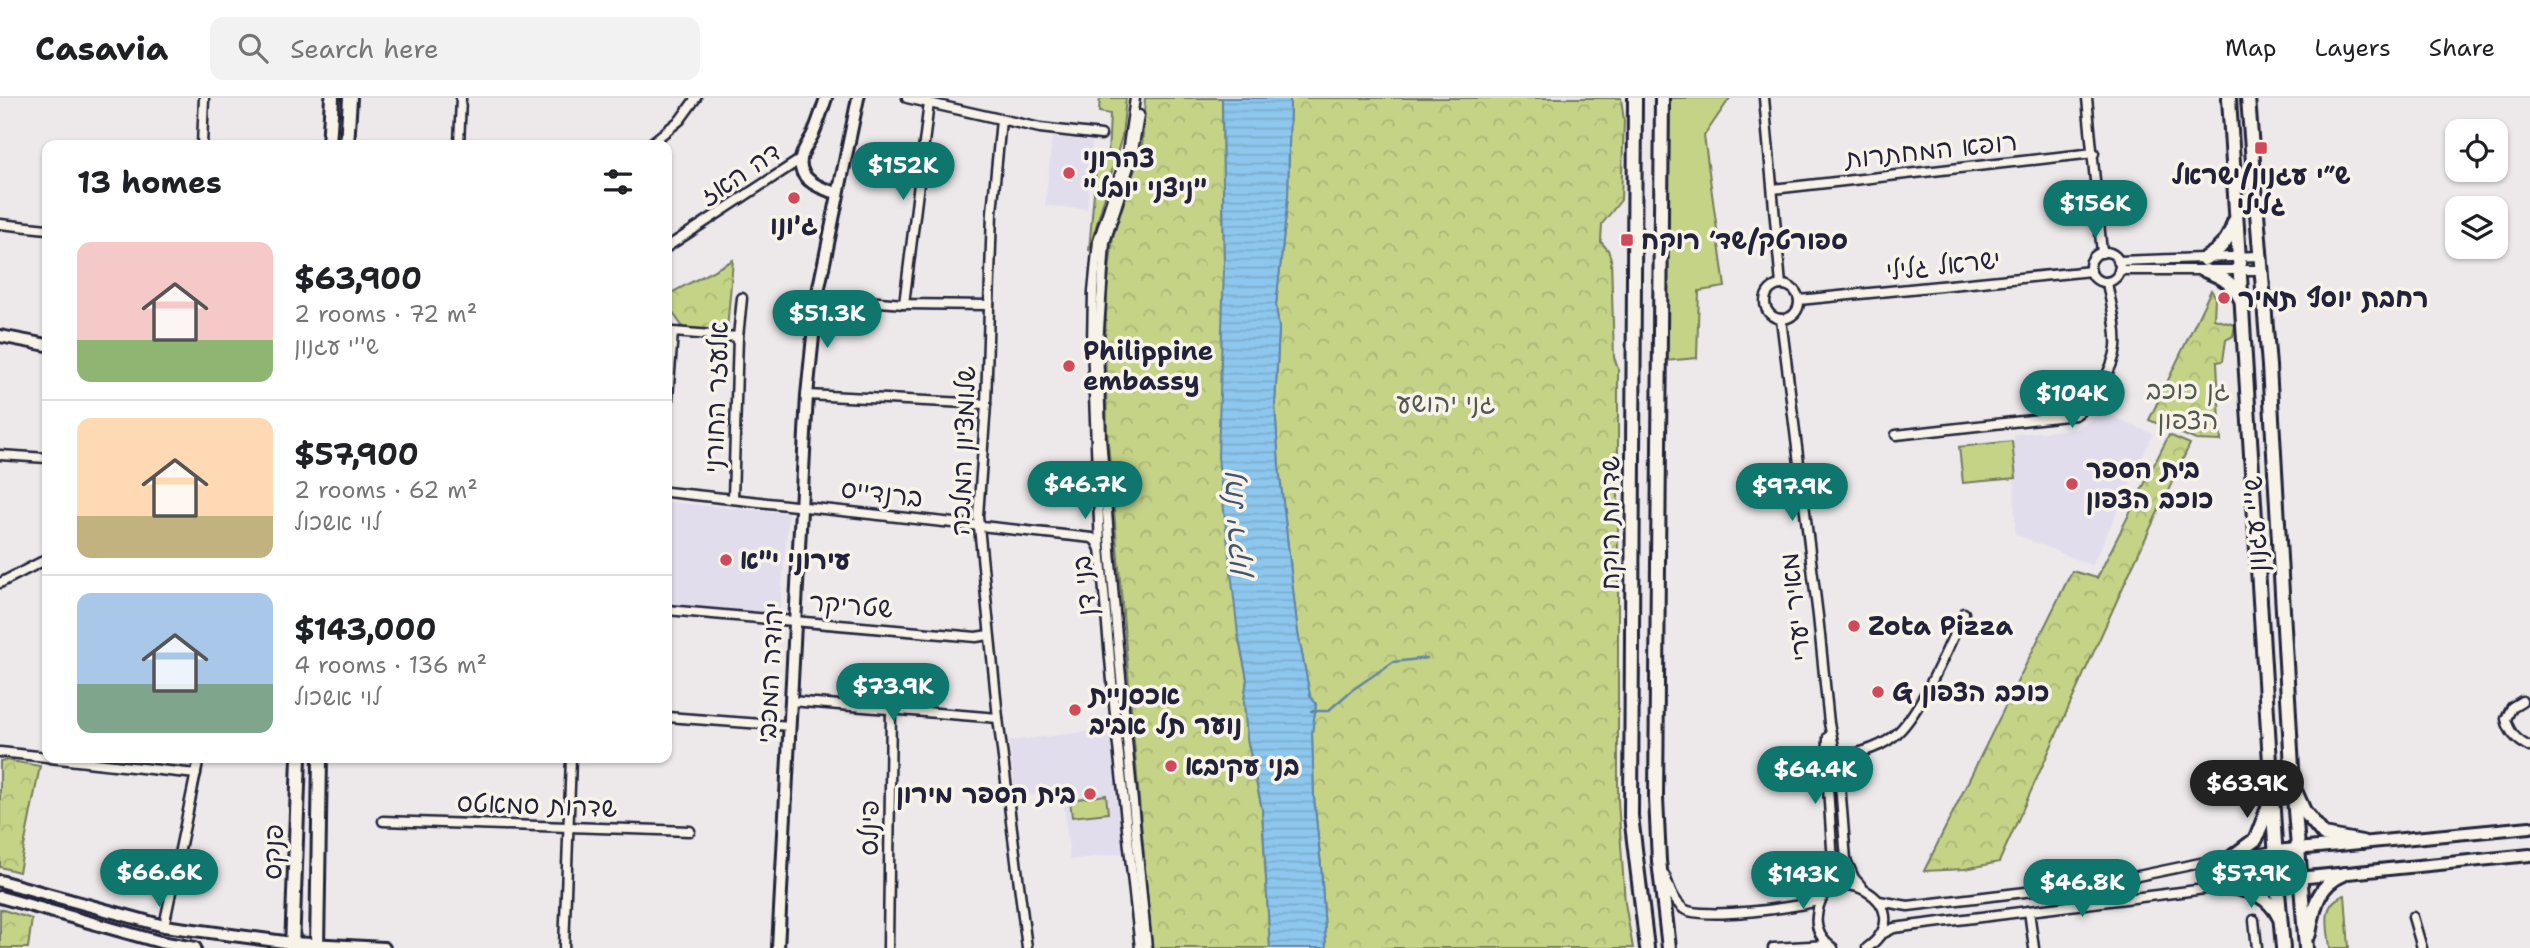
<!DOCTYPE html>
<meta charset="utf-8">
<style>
:root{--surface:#fff;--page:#f2f2f2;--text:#202124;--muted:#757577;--line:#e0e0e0;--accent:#0f766e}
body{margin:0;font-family:"Shantell Sans","Playpen Sans Hebrew",sans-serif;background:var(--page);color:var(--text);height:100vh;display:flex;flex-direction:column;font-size:26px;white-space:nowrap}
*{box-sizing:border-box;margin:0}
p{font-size:23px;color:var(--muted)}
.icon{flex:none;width:38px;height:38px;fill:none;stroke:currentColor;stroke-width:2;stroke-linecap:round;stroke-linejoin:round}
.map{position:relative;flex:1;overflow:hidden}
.side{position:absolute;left:42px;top:42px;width:630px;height:623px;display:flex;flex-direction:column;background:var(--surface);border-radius:14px;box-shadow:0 2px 5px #0004}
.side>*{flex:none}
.fabs{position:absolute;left:2445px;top:21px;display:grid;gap:14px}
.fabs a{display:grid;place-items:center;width:63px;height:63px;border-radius:14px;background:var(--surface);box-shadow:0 2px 5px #0004;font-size:35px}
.price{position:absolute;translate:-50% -60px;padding:0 16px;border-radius:24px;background:var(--accent);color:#fff;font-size:23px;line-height:46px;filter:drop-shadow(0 2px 4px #0008)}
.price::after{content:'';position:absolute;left:50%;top:42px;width:21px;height:16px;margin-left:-10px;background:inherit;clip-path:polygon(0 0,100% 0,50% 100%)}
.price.current{background:#222;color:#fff}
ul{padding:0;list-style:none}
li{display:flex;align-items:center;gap:21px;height:175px;padding:0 35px}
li+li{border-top:2px solid var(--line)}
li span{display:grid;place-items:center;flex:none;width:196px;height:140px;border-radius:14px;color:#555}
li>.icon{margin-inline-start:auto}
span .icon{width:84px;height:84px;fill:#fffc;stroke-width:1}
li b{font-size:30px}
h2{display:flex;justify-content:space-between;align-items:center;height:84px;padding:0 35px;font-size:30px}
header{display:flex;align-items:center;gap:42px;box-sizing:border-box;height:98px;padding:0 35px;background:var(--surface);border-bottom:2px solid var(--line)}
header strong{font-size:33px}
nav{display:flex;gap:38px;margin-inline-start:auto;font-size:24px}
.search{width:490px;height:63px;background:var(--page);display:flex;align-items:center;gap:18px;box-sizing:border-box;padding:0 24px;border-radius:14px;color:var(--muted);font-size:26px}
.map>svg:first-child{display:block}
</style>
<header>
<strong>Casavia</strong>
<div class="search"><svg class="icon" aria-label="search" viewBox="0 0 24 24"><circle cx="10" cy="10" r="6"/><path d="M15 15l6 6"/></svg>Search here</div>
<nav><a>Map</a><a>Layers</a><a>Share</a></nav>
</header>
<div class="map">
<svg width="2530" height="850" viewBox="0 0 2530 850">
<defs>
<pattern id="park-crowns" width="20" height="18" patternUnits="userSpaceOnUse" patternTransform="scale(1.75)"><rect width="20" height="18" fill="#c5d387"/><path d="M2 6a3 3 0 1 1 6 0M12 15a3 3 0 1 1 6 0" fill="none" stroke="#a9b575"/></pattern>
<pattern id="water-rules" width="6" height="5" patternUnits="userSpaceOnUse" patternTransform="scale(1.75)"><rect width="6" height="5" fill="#8dc7ed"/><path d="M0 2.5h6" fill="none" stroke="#79abcc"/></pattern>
</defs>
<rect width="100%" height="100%" fill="#ede9ea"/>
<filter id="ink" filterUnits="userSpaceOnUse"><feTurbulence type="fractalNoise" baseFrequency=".0143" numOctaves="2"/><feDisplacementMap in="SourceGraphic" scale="14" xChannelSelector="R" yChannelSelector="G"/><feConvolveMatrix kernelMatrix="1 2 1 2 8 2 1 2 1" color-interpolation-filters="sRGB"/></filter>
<g filter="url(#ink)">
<g fill="#e2dded">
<polygon points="1052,39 1092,43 1087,111 1045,108"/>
<polygon points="2098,312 2153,336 2092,468 2015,436 2014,336 2077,331 2092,321"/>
<polygon points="667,404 789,415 779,518 667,508"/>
<polygon points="1109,631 1124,755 1070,762 1062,693 1016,699 1009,643"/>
</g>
<g fill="#c5d387" stroke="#747a61" stroke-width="2">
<polygon points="1100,0 1126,0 1122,38 1089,153 1097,59 1108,59 1110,16 1099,14"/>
<polygon points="1665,0 1730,0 1704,38 1725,189 1699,193 1697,260 1665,263"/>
<polygon points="2012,343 2016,380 1963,385 1959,349"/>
<polygon points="1106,697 1108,715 1072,719 1070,702"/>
<path d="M 2345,797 L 2349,850 L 2330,850 C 2328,829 2320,805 2345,797 Z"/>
</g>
<g fill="url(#park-crowns)" stroke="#747a61" stroke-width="2">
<polygon points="1145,0 1222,0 1224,168 1238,536 1247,581 1244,603 1247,640 1262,711 1270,850 1152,850 1107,333 1105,242 1107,192 1113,139 1142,49"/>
<polygon points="1290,0 1621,0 1624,23 1621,102 1602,126 1601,144 1608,152 1611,161 1614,259 1618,271 1618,702 1625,805 1633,850 1326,850 1321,768 1314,700 1312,635 1316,606 1310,598 1298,535 1279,369 1275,307 1279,231 1276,207 1288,98"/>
<polygon points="733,162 727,232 684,231 667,206 667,197"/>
<polygon points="2211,192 2215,198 2214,221 2235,227 2233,238 2226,242 2223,263 2217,264 2221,343 2196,342 2149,322"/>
<polygon points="2169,337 2190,346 2132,469 1999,764 1965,771 1924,773 2072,473 2097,480"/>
<polygon points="5,662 40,668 19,774 0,769 0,663"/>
<polygon points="0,811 32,821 28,850 0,850"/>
</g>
<polygon fill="url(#water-rules)" stroke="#6285a6" stroke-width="2" points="1222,0 1290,0 1288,98 1276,207 1279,231 1275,307 1279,369 1298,535 1310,597 1316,606 1312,635 1314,700 1321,768 1326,850 1270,850 1262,711 1247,640 1244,603 1247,581 1238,536 1218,359 1224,168"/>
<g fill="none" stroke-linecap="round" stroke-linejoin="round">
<polyline stroke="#6285a6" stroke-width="2.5" points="1311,613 1328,613 1352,592 1393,564 1427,560"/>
<defs>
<g id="minor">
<polyline points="907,0 1040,30 1101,37"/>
<polyline points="1135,0 1127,55 1098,143 1093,194 1092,246 1100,449 1117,639 1140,850"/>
<polyline points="1764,0 1781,187"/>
<polyline points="2087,0 2102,155"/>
<polyline points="1139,17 1132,59 1105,144 1098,246 1101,339 1116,527 1147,850"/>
<polyline points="1001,22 992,114 986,306 978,418 998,620 1027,850"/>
<polyline points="202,47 204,0"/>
<polyline points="459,47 461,0"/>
<polyline points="649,47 680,22 696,0"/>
<polyline points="1773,91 2094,55"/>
<polyline points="0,126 47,131"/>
<polyline points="667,149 801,61"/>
<circle cx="2105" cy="169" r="15"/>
<polyline points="2118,163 2260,158"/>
<polyline points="2119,172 2261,172"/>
<circle cx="1782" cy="204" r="17"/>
<polyline points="817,199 904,206 989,207"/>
<polyline points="1799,202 2091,173"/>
<polyline points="904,206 929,5"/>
<polyline points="1781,221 1818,518 1829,625 1839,673 1846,762 1854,780 1862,789"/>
<polyline points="807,297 986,306"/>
<polyline points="667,313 673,234 738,239"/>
<path d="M 1896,337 L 2075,317 C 2093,307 2114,269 2116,249 C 2118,228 2110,204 2107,184"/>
<polyline points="0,357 47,360"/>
<polyline points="667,394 1092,440 1096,443 1100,451"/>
<polyline points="733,400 738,239 742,200"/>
<polyline points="0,485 47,461"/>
<polyline points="667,512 976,539 989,537"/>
<polyline points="791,603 998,620"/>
<path d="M 2522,603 L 2512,609 L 2506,621 C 2509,635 2517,643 2530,649"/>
<polyline points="667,619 790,628"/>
<polyline points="1828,639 1827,674 1833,765 1828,795"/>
<polyline points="0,654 47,659"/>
<polyline points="50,660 196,676"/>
<path d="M 1827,660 C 1850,657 1876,653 1894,638 C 1921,616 1948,548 1964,515"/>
<polyline points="383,723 690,733"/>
<path d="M 1665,778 C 1669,789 1673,803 1684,811 C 1700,822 1802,810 1822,801"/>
<polyline points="1879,803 1908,808 2109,784 2205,764 2276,753"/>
<polyline points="2029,813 2034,850"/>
<polyline points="2413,819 2422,850"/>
<polyline points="2254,822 2257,850"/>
<polyline points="164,828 199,660"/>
<polyline points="1880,837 1894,830 1909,828 2277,782"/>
<polyline points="564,850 571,660"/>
<polyline points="888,850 891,610"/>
<polyline points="1773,850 1828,847"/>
<path d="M 1833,850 C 1822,843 1815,831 1817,818 C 1823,752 1926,807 1867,850"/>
</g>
<g id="tertiary">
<path d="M 826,0 C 822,12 818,25 813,36 C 809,44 802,53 801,61 C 797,82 822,91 837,95"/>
<polyline points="0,238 47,247"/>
<polyline points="2276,753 2530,729"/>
<polyline points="2277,782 2530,757"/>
<polyline points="0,783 164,828 292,845 384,850"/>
<polyline points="0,799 160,844 195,850"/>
<polyline points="778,850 807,297 817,199 858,0"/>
</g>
<g id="secondary">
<polyline points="1635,0 1631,718 1647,850"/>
<polyline points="1662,0 1656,700 1659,763 1669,850"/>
<polyline points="2229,0 2278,794 2283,850"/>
<polyline points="2248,0 2269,268 2293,687 2306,850"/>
<polyline points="329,47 332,0"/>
<polyline points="347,47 350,0"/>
<path d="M 2204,161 C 2220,152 2229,142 2234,124"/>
<path d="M 2206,173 C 2222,179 2233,185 2240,200"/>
<polyline points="2296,695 2304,713 2324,737 2362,744"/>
<polyline points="2232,759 2256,741 2269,707"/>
<path d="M 2229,789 C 2250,792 2269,798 2279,819"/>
<path d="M 2309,836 C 2314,809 2317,787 2344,776"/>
<polyline points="292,850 299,660"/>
<polyline points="317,850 320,660"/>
</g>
</defs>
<use href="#minor" stroke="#22223b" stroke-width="13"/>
<use href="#tertiary" stroke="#22223b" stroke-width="16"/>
<use href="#secondary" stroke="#22223b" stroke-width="18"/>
<use href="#minor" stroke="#f7f3e8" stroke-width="8"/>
<use href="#tertiary" stroke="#f7f3e8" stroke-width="10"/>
<use href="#secondary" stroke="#f7f3e8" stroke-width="12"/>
</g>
</g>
<g fill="#d1495b" stroke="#f7f3e8" stroke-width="2.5">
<rect x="2254" y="43" width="14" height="14" rx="3.5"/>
<circle cx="1069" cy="75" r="7"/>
<circle cx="794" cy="100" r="7"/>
<rect x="1620" y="135" width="14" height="14" rx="3.5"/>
<circle cx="2224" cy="200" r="7"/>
<circle cx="1069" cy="268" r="7"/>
<circle cx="2072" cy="386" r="7"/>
<circle cx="726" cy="462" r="7"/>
<circle cx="1854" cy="528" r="7"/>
<circle cx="1878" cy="594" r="7"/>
<circle cx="1075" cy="612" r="7"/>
<circle cx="1171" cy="668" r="7"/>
<circle cx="1090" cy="696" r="7"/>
</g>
<g text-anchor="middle" stroke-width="7" stroke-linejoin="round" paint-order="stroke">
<g font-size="26" fill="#22223b" stroke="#f7f3e8">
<text transform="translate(1931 52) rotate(-6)" y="9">רופא המחתרות</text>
<text transform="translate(740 76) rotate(-34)" y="9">דה האז</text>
<text transform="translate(1943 167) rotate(-6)" y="9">ישראל גלילי</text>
<text transform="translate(716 299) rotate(-88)" y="9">אלעזר החורני</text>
<text transform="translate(963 353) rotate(-88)" y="9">שלומציון המלכה</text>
<text transform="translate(882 395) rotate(7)" y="9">ברנדייס</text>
<text transform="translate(1610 425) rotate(-90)" y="9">שדרות רוקח</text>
<text transform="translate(2255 426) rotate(-93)" y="9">ש''י עגנון</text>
<text transform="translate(1084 488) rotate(-96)" y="9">בני דן</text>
<text transform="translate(851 507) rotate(5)" y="9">שטריקר</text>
<text transform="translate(1795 509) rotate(-97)" y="9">מאיר יערי</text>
<text transform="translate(770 575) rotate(-87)" y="9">יהודה המכבי</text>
<text transform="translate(537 707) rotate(2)" y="9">שדרות סמאטס</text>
<text transform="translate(869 730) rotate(-89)" y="9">פינלס</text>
<text transform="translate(273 754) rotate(-88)" y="9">פנקס</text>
</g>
<g font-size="26" font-weight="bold" fill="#22223b" stroke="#f7f3e8" text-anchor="start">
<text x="1083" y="69">צהרוני<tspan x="1083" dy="30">"ניצני יובל"</tspan></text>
<text x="2261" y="86" text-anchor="middle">ש״י עגנון/ישראל<tspan x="2261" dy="30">גלילי</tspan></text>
<text x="794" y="136" text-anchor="middle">ג'ונו</text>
<text x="1641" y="151">ספורטק/שד׳ רוקח</text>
<text x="2238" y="209">רחבת יוסף תמיר</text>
<text x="1083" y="262">Philippine<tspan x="1083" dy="30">embassy</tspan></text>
<text x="2086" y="380">בית הספר<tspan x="2086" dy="30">כוכב הצפון</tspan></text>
<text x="740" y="471">עירוני י"א</text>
<text x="1868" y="537">Zota Pizza</text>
<text x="1892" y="603">G כוכב הצפון</text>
<text x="1089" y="606">אכסניית<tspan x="1089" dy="30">נוער תל אביב</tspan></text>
<text x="1185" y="677">בני עקיבא</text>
<text x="1076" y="705" text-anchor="end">בית הספר מירון</text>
</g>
<g font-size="26" fill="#535752" stroke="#f7f3e8">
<text x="2188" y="301">גן כוכב<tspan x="2188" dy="30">הצפון</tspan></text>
<text x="1446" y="314">גני יהושע</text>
</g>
<g font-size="28" font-style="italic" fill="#425470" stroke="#f7f3e8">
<text transform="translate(1234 428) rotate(-93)" y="10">נחל ירקון</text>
</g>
</g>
</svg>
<div class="fabs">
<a><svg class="icon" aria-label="locate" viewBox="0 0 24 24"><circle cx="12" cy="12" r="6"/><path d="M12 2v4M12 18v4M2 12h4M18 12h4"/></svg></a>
<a><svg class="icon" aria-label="layers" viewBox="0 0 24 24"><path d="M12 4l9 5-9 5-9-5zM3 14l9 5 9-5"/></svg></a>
</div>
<b class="price" style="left:903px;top:104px">$152K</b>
<b class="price" style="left:2095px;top:142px">$156K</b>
<b class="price" style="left:827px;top:252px">$51.3K</b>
<b class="price" style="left:2072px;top:332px">$104K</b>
<b class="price" style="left:1085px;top:423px">$46.7K</b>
<b class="price" style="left:1792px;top:425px">$97.9K</b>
<b class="price" style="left:893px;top:625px">$73.9K</b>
<b class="price" style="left:1815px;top:708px">$64.4K</b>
<b class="price current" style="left:2247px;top:722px">$63.9K</b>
<b class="price" style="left:159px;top:811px">$66.6K</b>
<b class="price" style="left:2251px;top:812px">$57.9K</b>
<b class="price" style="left:1803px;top:813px">$143K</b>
<b class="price" style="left:2082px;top:821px">$46.8K</b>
<section class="side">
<h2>13 homes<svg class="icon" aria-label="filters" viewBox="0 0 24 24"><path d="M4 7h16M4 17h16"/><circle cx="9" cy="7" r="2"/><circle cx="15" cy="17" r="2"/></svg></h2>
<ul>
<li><span style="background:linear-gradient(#f6c9c9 70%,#8fb573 0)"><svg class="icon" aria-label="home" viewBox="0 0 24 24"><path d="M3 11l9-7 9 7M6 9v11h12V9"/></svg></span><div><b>$63,900</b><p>2 rooms · 72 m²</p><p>ש''י עגנון</p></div></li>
<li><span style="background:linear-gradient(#ffd9b3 70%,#c2b280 0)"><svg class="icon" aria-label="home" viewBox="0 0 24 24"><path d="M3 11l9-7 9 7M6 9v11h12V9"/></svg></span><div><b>$57,900</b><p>2 rooms · 62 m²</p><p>לוי אשכול</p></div></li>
<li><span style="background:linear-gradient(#a9c7e8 65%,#7fa58c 0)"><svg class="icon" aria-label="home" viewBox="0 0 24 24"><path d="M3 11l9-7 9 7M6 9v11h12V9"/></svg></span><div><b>$143,000</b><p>4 rooms · 136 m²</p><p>לוי אשכול</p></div></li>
</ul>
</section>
</div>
